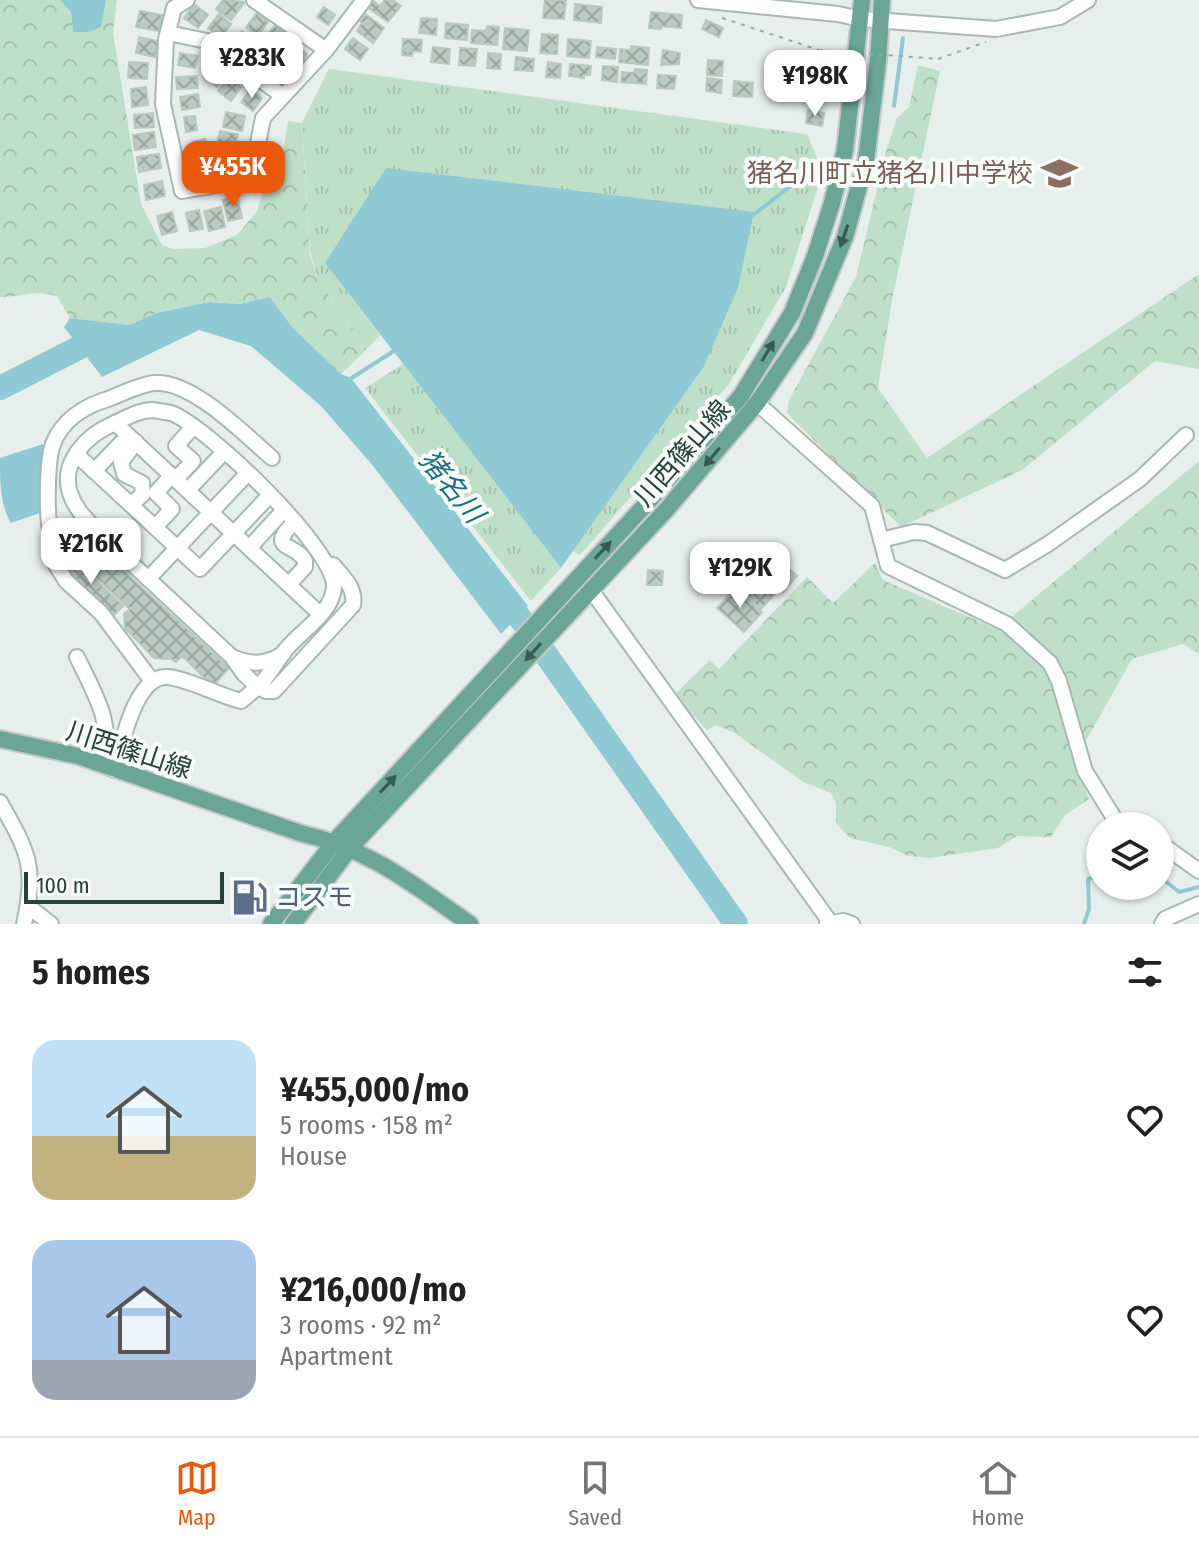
<!DOCTYPE html>
<meta charset="utf-8">
<style>
:root{--surface:#fff;--page:#f2f2f2;--text:#222;--muted:#767676;--line:#e0e0e0;--accent:#ea580c}
body{margin:0;font-family:"Fira Sans Condensed","Noto Sans JP",sans-serif;background:var(--page);color:var(--text);height:100vh;display:flex;flex-direction:column;font-size:30px;white-space:nowrap}
*{box-sizing:border-box;margin:0}
p{font-size:26px;color:var(--muted)}
.icon{flex:none;width:44px;height:44px;fill:none;stroke:currentColor;stroke-width:2;stroke-linecap:round;stroke-linejoin:round}
.map{position:relative;height:924px;overflow:hidden}
.sheet{display:flex;flex-direction:column;background:var(--surface);flex:1}
.sheet>*{flex:none}
.tools{position:absolute;left:1086px;top:812px;display:grid;gap:16px}
.tools a{display:grid;place-items:center;width:88px;height:88px;border-radius:50%;background:var(--surface);box-shadow:0 2px 6px #0004;font-size:40px}
.scale{position:absolute;left:24px;bottom:20px;width:200px;box-sizing:border-box;padding-left:8px;border:4px solid #24423a;border-top:0;font-size:22px;line-height:28px;white-space:nowrap;color:#24423a;-webkit-text-stroke:6px #f7fbf9;paint-order:stroke}
.price{position:absolute;translate:-50% -68px;padding:0 18px;border-radius:16px;background:#fff;color:#222;font-size:26px;line-height:52px;filter:drop-shadow(0 2px 4px #0008)}
.price::after{content:'';position:absolute;left:50%;top:48px;width:24px;height:18px;margin-left:-12px;background:inherit;clip-path:polygon(0 0,100% 0,50% 100%)}
.price.active{background:var(--accent);color:#fff}
ul{padding:0;list-style:none}
li{display:flex;align-items:center;gap:24px;height:200px;padding:0 32px}
li span{display:grid;place-items:center;flex:none;width:224px;height:160px;border-radius:24px;color:#555}
li>.icon{margin-inline-start:auto}
span .icon{width:96px;height:96px;fill:#fffc;stroke-width:1}
li b{font-size:34px}
h2{display:flex;justify-content:space-between;align-items:center;height:96px;padding:0 32px;font-size:34px}
.tab-bar{display:flex;justify-content:space-around;align-items:center;height:112px;border-top:2px solid var(--line);background:var(--surface);font-size:22px;color:var(--muted)}
.tab-bar a{display:grid;justify-items:center;gap:4px}
.tab-bar .active{color:var(--accent)}
.map>svg:first-child{display:block}
</style>
<div class="map">
<svg width="1199" height="924" viewBox="0 0 1199 924">
<defs>
<pattern id="grass-tufts" width="24" height="20" patternUnits="userSpaceOnUse" patternTransform="scale(2)"><rect width="24" height="20" fill="#bfe0c8"/><path d="M3 7l-1-3M5 7V3M7 7l1-3M15 17l-1-3M17 17v-4M19 17l1-3" fill="none" stroke="#a4c1ad"/></pattern>
<pattern id="forest-crowns" width="20" height="18" patternUnits="userSpaceOnUse" patternTransform="scale(2)"><rect width="20" height="18" fill="#bfe0c8"/><path d="M2 6a3 3 0 1 1 6 0M12 15a3 3 0 1 1 6 0" fill="none" stroke="#a4c1ad"/></pattern>
<pattern id="building-cross-hatch" width="8" height="8" patternUnits="userSpaceOnUse" patternTransform="scale(2)"><rect width="8" height="8" fill="#bbcac4"/><path d="M0 0l8 8M0 8l8-8" fill="none" stroke="#98a6a0"/></pattern>
</defs>
<rect width="100%" height="100%" fill="#e6efeb"/>
<g fill="url(#grass-tufts)">
<polygon points="329,69 807,134 823,172 786,287 729,384 580,555 573,551 703,368 325,263 380,335 365,351 318,278 310,251 302,123"/>
<polygon points="403,364 561,568 531,601 365,388"/>
</g>
<g fill="url(#forest-crowns)">
<path d="M 0,0 L 60,0 L 71,12 L 73,32 C 99,32 98,22 106,0 L 117,0 L 113,32 L 141,204 L 162,245 L 173,249 L 205,248 L 237,235 L 257,211 L 263,191 L 283,152 L 288,121 L 302,123 L 310,256 L 318,278 L 365,351 L 341,374 L 292,327 L 270,297 L 240,304 L 209,302 L 157,313 L 129,325 L 70,318 L 57,296 C 37,289 20,297 0,297 Z"/>
<polygon points="918,65 940,71 892,300 878,388 927,458 1199,274 1199,369 1155,361 1022,470 901,527 787,413 789,400 856,277 886,151 897,118 909,107"/>
<polygon points="1199,461 1199,654 1183,644 1132,659 1074,762 1089,799 1065,815 1051,837 1017,836 998,848 930,858 908,856 889,847 850,838 836,823 836,803 831,793 803,782 735,733 716,725 707,730 674,695 710,660 719,669 807,577 833,603 875,563 883,580 997,629"/>
</g>
<g fill="#8ec9d4">
<polygon points="60,0 106,0 101,27 88,32 73,32 71,12"/>
<polygon points="386,168 754,212 738,288 703,368 561,568 325,263"/>
<polygon points="270,297 292,327 341,374 351,378 528,606 501,634 374,467 321,406 251,346 199,330 102,377 64,327 70,318 129,325 157,313 209,302 240,304"/>
<path d="M 43,444 L 40,513 L 11,523 C 0,506 0,481 0,458 Z"/>
</g>
<g fill="none" stroke-linecap="round" stroke-linejoin="round">
<g stroke="#8ec9d4" stroke-width="4">
<polyline points="894,106 903,38"/>
<polyline points="752,216 820,163"/>
<polyline points="347,381 397,349"/>
<polyline points="1160,877 1179,892 1199,887"/>
<polyline points="1084,924 1089,909 1088,879 1100,877"/>
</g>
<g stroke="#8ec9d4" stroke-width="24">
<polyline points="0,388 94,340 109,337"/>
<polyline points="498,591 523,622 736,924"/>
</g>
</g>
<g fill="url(#building-cross-hatch)" stroke="#b8c9c2" stroke-width="2">
<polygon points="223,0 245,2 231,20 216,9"/>
<polygon points="372,0 380,6 385,0 393,0 401,6 388,22 367,7"/>
<polygon points="545,0 566,0 564,19 543,18"/>
<polygon points="194,4 208,15 198,28 184,18"/>
<polygon points="575,4 602,7 601,23 574,20"/>
<polygon points="324,7 335,15 328,25 317,17"/>
<polygon points="140,11 162,15 159,31 136,27"/>
<polygon points="651,12 682,15 681,28 661,26 661,29 649,28"/>
<polygon points="257,13 268,22 258,36 246,27"/>
<polygon points="364,13 384,28 373,43 357,31 362,23 359,20"/>
<polygon points="219,14 231,24 221,38 208,28"/>
<polygon points="421,18 437,19 436,35 419,33"/>
<polygon points="706,20 723,28 719,37 702,29"/>
<polygon points="446,23 468,25 467,40 445,38"/>
<polygon points="275,25 285,33 277,49 264,40"/>
<polygon points="487,26 499,27 497,45 471,43 472,30 486,31"/>
<polygon points="505,28 529,30 527,51 503,49"/>
<polygon points="242,31 255,40 244,55 231,45"/>
<polygon points="542,34 558,35 557,54 540,53"/>
<polygon points="139,37 158,41 155,57 136,53"/>
<polygon points="353,38 368,49 360,60 345,49"/>
<polygon points="403,39 422,40 421,52 413,51 412,56 402,55"/>
<polygon points="568,39 591,41 589,58 567,56"/>
<polygon points="295,45 307,54 286,82 275,73"/>
<polygon points="262,46 272,53 270,57 273,59 265,70 252,60"/>
<polygon points="631,46 649,48 648,65 619,62 620,49 631,50"/>
<polygon points="433,47 450,49 449,64 431,62"/>
<polygon points="597,47 616,49 615,59 596,57"/>
<polygon points="460,48 477,49 475,66 459,65"/>
<polygon points="663,50 680,53 679,64 661,65"/>
<polygon points="180,53 198,56 195,68 178,65"/>
<polygon points="488,53 501,54 500,69 487,68"/>
<polygon points="516,57 534,59 533,71 515,70"/>
<polygon points="708,60 723,61 722,76 707,75"/>
<polygon points="767,61 781,63 780,80 766,78"/>
<polygon points="129,62 148,63 147,79 128,78"/>
<polygon points="548,62 561,64 560,78 546,77"/>
<polygon points="814,63 832,67 829,82 811,78"/>
<polygon points="570,64 591,66 590,75 584,75 584,78 569,76"/>
<polygon points="211,66 224,76 217,87 203,77"/>
<polygon points="603,66 618,67 617,82 602,80"/>
<polygon points="635,69 647,70 646,84 621,82 622,72 634,73"/>
<polygon points="658,75 676,76 674,89 657,88"/>
<polygon points="197,76 198,88 177,89 176,77"/>
<polygon points="228,77 241,87 231,101 218,91"/>
<polygon points="707,78 722,80 721,93 706,91"/>
<polygon points="734,81 753,83 752,97 733,96"/>
<polygon points="146,87 148,105 132,107 131,89"/>
<polygon points="251,89 262,98 253,111 241,102"/>
<polygon points="198,94 200,107 182,110 180,97"/>
<polygon points="808,110 824,113 822,126 806,123"/>
<polygon points="226,112 245,116 242,131 223,127"/>
<polygon points="153,113 154,127 135,128 134,115"/>
<polygon points="195,116 197,130 186,132 184,117"/>
<polygon points="220,131 238,134 235,148 217,144"/>
<polygon points="154,132 156,147 135,150 133,135"/>
<polygon points="205,139 208,153 196,155 193,142"/>
<polygon points="159,154 161,168 139,172 137,157"/>
<polygon points="231,158 234,173 220,177 216,162"/>
<polygon points="205,164 208,179 194,182 191,167"/>
<polygon points="162,181 165,196 146,200 144,185"/>
<polygon points="237,196 242,218 228,221 223,200"/>
<polygon points="221,207 225,227 209,231 204,211"/>
<polygon points="199,210 203,229 190,231 186,213"/>
<polygon points="172,212 177,231 162,235 157,216"/>
<polygon points="70,521 229,668 213,686 182,656 176,662 171,659 154,658 125,628 124,614 130,609 54,538"/>
<polygon points="768,549 797,576 783,592 780,588 761,609 735,586"/>
<polygon points="69,555 123,606 112,617 64,572 62,562"/>
<polygon points="648,570 663,571 662,585 647,585"/>
<polygon points="735,589 762,612 744,632 717,608"/>
</g>
<g fill="none" stroke-linecap="round" stroke-linejoin="round">
<defs>
<g id="minor">
<polyline points="187,0 174,8 166,39 163,104 182,191 251,179 263,118 326,50 364,0"/>
<polyline points="254,0 326,50"/>
<polyline points="698,0 838,14 860,19 996,29 1060,17 1088,0"/>
<polyline points="168,33 207,41 283,96"/>
<polyline points="757,403 872,506 888,566 1007,624 1050,663 1059,681 1085,771 1119,826"/>
<polyline points="115,423 320,614"/>
<polyline points="76,454 200,569 270,495"/>
<polyline points="94,471 121,443"/>
<polyline points="176,479 193,461 176,446 193,427"/>
<polyline points="188,490 224,452"/>
<polyline points="131,505 143,494 142,483 124,474 121,462 136,442"/>
<polyline points="155,527 172,509 156,493 172,475"/>
<polyline points="881,540 914,532 927,533 1005,570 1048,544 1140,479 1186,435"/>
<polyline points="250,547 284,510"/>
<polyline points="148,579 248,473"/>
<path d="M 289,584 L 305,567 L 305,561 C 297,543 264,550 295,522"/>
<polyline points="591,590 830,922"/>
<path d="M 77,657 C 94,693 116,725 101,765"/>
<path d="M 232,657 L 244,674 L 258,687 C 270,674 274,666 283,653 C 298,632 332,615 334,587 C 336,550 207,426 171,413 C 166,412 158,411 153,410 C 139,410 126,418 113,424 C 87,435 60,462 70,493 C 75,509 87,520 98,532 L 232,657 C 251,665 265,665 283,654"/>
<path d="M 152,681 L 101,613 L 66,581 L 56,565 C 59,552 51,537 49,524 C 47,506 47,460 53,444 C 62,420 85,406 108,399 C 122,394 140,384 155,383 C 192,380 245,435 272,458"/>
<path d="M 114,770 C 122,745 135,674 168,677 C 192,680 217,695 241,701 L 258,687 L 266,691 L 274,691 L 353,605 C 356,588 343,577 333,565"/>
<path d="M 0,802 C 28,852 37,866 24,924"/>
<polyline points="1160,843 1199,871"/>
<polyline points="28,906 51,924"/>
<polyline points="827,924 843,921 852,924"/>
<polyline points="1162,924 1165,919 1199,904"/>
</g>
<g id="major">
<path d="M 0,739 L 78,756 L 300,833 C 370,849 412,884 470,924"/>
<polyline points="271,924 335,841 647,503 741,396 792,313 815,256 832,203 845,150 862,0"/>
<polyline points="293,924 350,848 667,509 757,403 805,333 845,237 866,161 878,61 882,0"/>
</g>
</defs>
<use href="#minor" stroke="#a8b8b2" stroke-width="18"/>
<use href="#major" stroke="#c2cac8" stroke-width="20"/>
<g stroke="#86b3a5" stroke-width="2" stroke-dasharray="4 6" stroke-linecap="butt">
<polyline points="722,18 819,50"/>
<polyline points="938,59 986,42"/>
</g>
<use href="#minor" stroke="#fff" stroke-width="14"/>
<use href="#major" stroke="#6aa596" stroke-width="16"/>
<polyline stroke="#86b3a5" stroke-width="2" stroke-dasharray="4 6" stroke-linecap="butt" points="819,50 938,59"/>
</g>
<defs><path id="oneway-solid" d="M-6-.8H1V-3.2L6.5 0L1 3.2V.8H-6Z" transform="scale(2)"/></defs>
<g fill="#365b51">
<use href="#oneway-solid" transform="translate(844 236) rotate(109)"/>
<use href="#oneway-solid" transform="translate(768 351) rotate(-59)"/>
<use href="#oneway-solid" transform="translate(712 457) rotate(130)"/>
<use href="#oneway-solid" transform="translate(603 550) rotate(-47)"/>
<use href="#oneway-solid" transform="translate(533 652) rotate(132)"/>
<use href="#oneway-solid" transform="translate(388 784) rotate(-47)"/>
</g>
<defs>
<symbol id="school-bare" viewBox="-9 -9 18 18"><path d="M0-5L7-2L0 1L-7-2ZM-4 1L0 2.5L4 1V4Q0 6-4 4Z" fill="#8d6e63" stroke="#f7fbf9" stroke-width="2.5" paint-order="stroke"/></symbol>
<symbol id="fuel-bare" viewBox="-9 -9 18 18"><path d="M-5.5-6h7V0h2V4h1.3V-2.5L3-4.5l.8-.8L6-3V5H2.5V1h-1V6h-7ZM-4.2-4.7v3.2H.2V-4.7Z" fill="#5c6f8a" stroke="#f7fbf9" stroke-width="2.5" paint-order="stroke"/></symbol>
</defs>
<g fill-rule="evenodd">
<use href="#school-bare" x="1034" y="148" width="51" height="51"/>
<use href="#fuel-bare" x="224" y="872" width="51" height="51"/>
</g>
<g text-anchor="middle" stroke-width="8" stroke-linejoin="round" paint-order="stroke">
<g font-size="26" fill="#785e54" stroke="#f7fbf9" text-anchor="end">
<text x="1033" y="182">猪名川町立猪名川中学校</text>
</g>
<g font-size="26" fill="#24423a" stroke="#f7fbf9">
<text transform="translate(682 453) rotate(-49)" y="9">川西篠山線</text>
<text transform="translate(129 750) rotate(18)" y="9">川西篠山線</text>
</g>
<g font-size="26" fill="#4e5e75" stroke="#f7fbf9" text-anchor="start">
<text x="275" y="906">コスモ</text>
</g>
<g font-size="28" font-style="italic" fill="#1c6f80" stroke="#f7fbf9">
<text transform="translate(452 486) rotate(51)" y="10">猪名川</text>
</g>
</g>
</svg>
<div class="tools">
<a><svg class="icon" aria-label="layers" viewBox="0 0 24 24"><path d="M12 4l9 5-9 5-9-5zM3 14l9 5 9-5"/></svg></a>
</div>
<div class="scale">100 m</div>
<b class="price" style="left:252px;top:100px">¥283K</b>
<b class="price" style="left:815px;top:118px">¥198K</b>
<b class="price active" style="left:233px;top:209px">¥455K</b>
<b class="price" style="left:91px;top:586px">¥216K</b>
<b class="price" style="left:740px;top:610px">¥129K</b>
</div>
<section class="sheet">
<h2>5 homes<svg class="icon" aria-label="filters" viewBox="0 0 24 24"><path d="M4 7h16M4 17h16"/><circle cx="9" cy="7" r="2"/><circle cx="15" cy="17" r="2"/></svg></h2>
<ul>
<li><span style="background:linear-gradient(#bfe0f5 60%,#c2b280 0)"><svg class="icon" aria-label="home" viewBox="0 0 24 24"><path d="M3 11l9-7 9 7M6 9v11h12V9"/></svg></span><div><b>¥455,000/mo</b><p>5 rooms · 158 m²</p><p>House</p></div><svg class="icon" aria-label="heart" viewBox="0 0 24 24"><path d="M12 20l-8-8c-3-5 5-10 8-4 3-6 11-1 8 4z"/></svg></li>
<li><span style="background:linear-gradient(#a9c7e8 75%,#9aa5b1 0)"><svg class="icon" aria-label="home" viewBox="0 0 24 24"><path d="M3 11l9-7 9 7M6 9v11h12V9"/></svg></span><div><b>¥216,000/mo</b><p>3 rooms · 92 m²</p><p>Apartment</p></div><svg class="icon" aria-label="heart" viewBox="0 0 24 24"><path d="M12 20l-8-8c-3-5 5-10 8-4 3-6 11-1 8 4z"/></svg></li>
</ul>
</section>
<nav class="tab-bar">
<a class="active"><svg class="icon" aria-label="map" viewBox="0 0 24 24"><path d="M3 6l6-2 6 2 6-2v14l-6 2-6-2-6 2zM9 4v14M15 6v14"/></svg>Map</a>
<a><svg class="icon" aria-label="saved" viewBox="0 0 24 24"><path d="M7 4h10v16l-5-4-5 4z"/></svg>Saved</a>
<a><svg class="icon" aria-label="home" viewBox="0 0 24 24"><path d="M3 11l9-7 9 7M6 9v11h12V9"/></svg>Home</a>
</nav>
